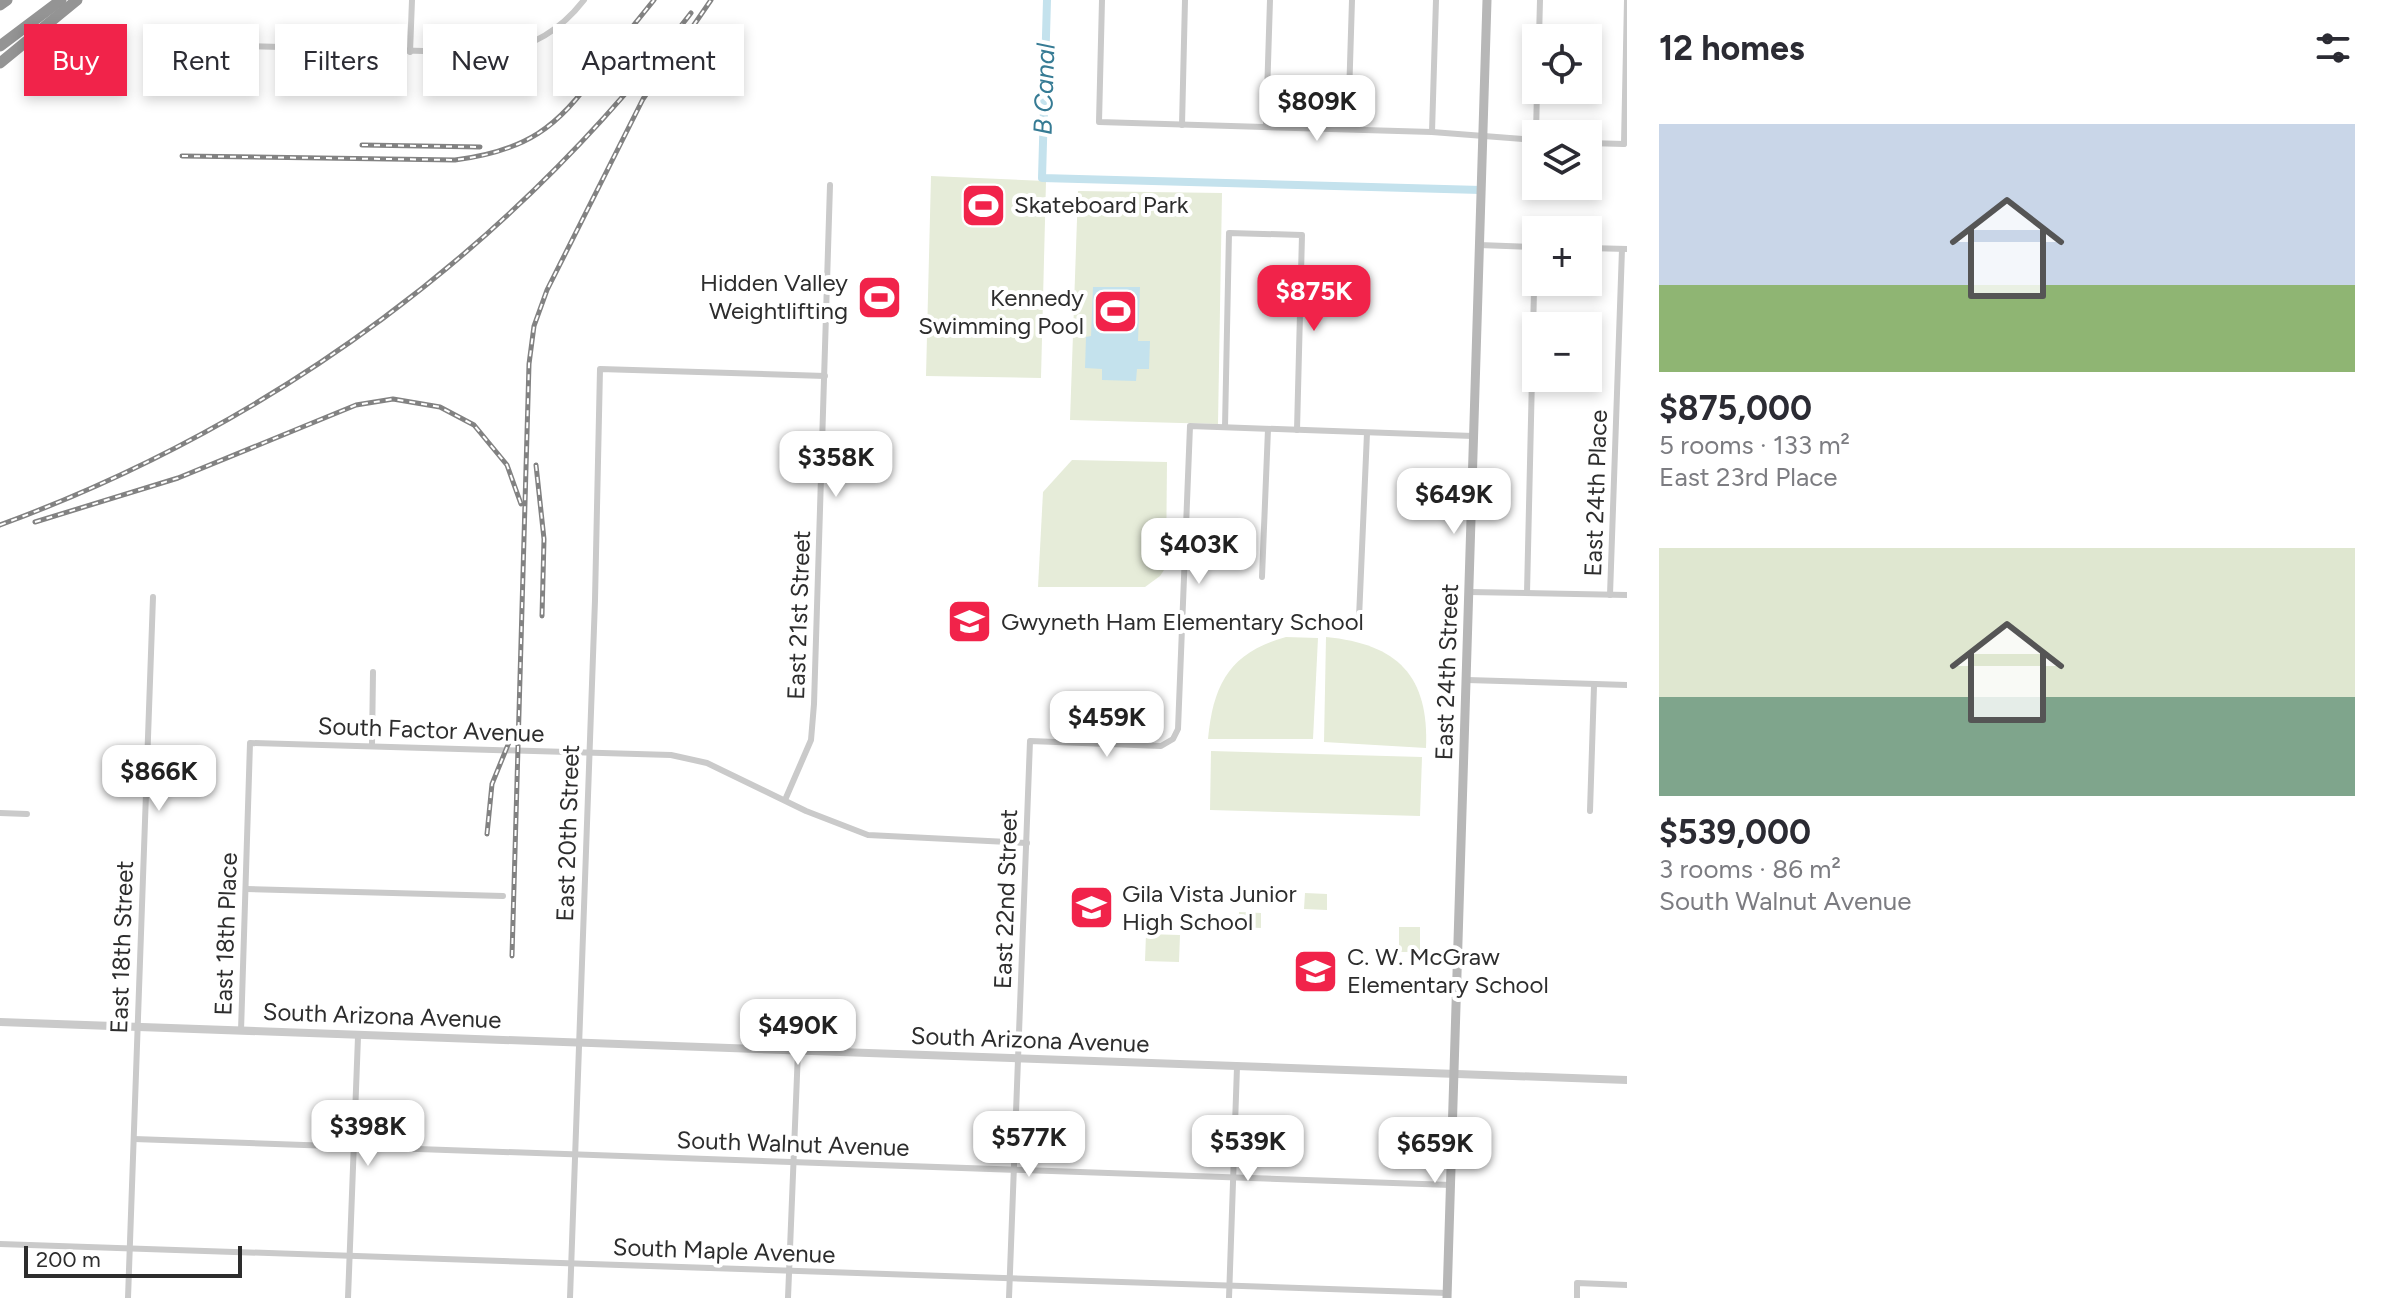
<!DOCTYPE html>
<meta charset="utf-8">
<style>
:root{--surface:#fff;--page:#f7f7f7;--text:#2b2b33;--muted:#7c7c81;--accent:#f1234a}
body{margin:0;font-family:Figtree,sans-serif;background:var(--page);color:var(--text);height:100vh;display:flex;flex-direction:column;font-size:30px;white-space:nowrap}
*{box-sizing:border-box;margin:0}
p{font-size:26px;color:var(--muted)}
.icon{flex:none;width:44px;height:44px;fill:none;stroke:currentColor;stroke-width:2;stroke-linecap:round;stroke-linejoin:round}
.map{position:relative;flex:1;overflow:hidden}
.details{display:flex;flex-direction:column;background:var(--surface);width:760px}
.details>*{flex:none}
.hud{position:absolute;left:24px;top:24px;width:760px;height:72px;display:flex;gap:16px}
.fabs{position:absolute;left:1522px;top:24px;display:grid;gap:16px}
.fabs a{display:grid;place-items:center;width:80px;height:80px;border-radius:0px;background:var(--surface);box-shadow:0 4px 12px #0003;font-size:40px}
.scale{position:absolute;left:24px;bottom:20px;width:218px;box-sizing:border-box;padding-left:8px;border:4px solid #2d2d2d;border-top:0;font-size:22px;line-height:28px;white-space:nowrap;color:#2d2d2d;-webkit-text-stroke:6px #fff;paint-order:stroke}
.price{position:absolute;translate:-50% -68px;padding:0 18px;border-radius:16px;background:#fff;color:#222;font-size:26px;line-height:52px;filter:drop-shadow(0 2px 4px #0008)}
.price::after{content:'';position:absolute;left:50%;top:48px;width:24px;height:18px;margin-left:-12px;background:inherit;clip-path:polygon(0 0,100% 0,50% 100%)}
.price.on{background:var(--accent);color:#fff}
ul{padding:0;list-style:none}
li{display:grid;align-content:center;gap:16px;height:424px;padding:0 32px}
li span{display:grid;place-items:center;height:248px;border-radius:0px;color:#555}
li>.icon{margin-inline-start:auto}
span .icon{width:144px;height:144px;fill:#fffc;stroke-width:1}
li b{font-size:34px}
h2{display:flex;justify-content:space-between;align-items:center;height:96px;padding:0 32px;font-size:34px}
.chip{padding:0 28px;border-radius:0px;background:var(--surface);box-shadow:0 4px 12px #0003;font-size:28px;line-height:72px}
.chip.on{background:var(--accent);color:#fff}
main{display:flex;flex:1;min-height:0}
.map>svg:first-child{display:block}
</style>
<main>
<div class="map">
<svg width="1627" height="1298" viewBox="0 0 1627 1298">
<rect width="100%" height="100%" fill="#fff"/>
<g fill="#e6ecd9">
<polygon points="931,176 1046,181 1041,378 926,376"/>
<polygon points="1078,191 1222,193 1218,424 1070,420"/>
<polygon points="1072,460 1167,462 1166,567 1160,576 1145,587 1038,587 1043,492"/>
<path d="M 1286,637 L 1318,638 L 1313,739 L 1208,739 C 1213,683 1231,652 1286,637 Z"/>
<path d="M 1326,637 C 1398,644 1429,676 1426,748 L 1324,742 Z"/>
<polygon points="1211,751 1422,757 1420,816 1210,810"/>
<polygon points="1305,893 1327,894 1327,910 1304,909"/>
<polygon points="1239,912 1261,913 1261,928 1238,927"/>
<rect x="1399" y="927" width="21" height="25"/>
<polygon points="1146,934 1180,935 1179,962 1145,961"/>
</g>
<polygon fill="#c4e2ed" points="1093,287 1140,287 1138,341 1150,341 1149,369 1137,369 1136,381 1102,380 1102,369 1085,368 1086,337 1091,336"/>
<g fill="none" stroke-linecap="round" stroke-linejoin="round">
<polyline stroke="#c4e2ed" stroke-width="8" points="1047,0 1042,178 1481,190"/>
<g stroke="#cacaca" stroke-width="6">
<polyline points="1102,0 1099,122 1432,132 1536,140"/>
<polyline points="1539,38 1540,0"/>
<path d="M 170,44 L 495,53 C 533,46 560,31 584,0"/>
<polyline points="410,52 412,0"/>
<polyline points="1182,125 1185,0"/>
<polyline points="1266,127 1270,0"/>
<polyline points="1348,129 1352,0"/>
<polyline points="1432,132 1436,0"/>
<polyline points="1536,134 1537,90"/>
<polyline points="1588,143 1624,144"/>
<polyline points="1624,144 1627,0"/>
<polyline points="1479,245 1536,247"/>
<polyline points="1588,248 1627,249"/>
<polyline points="1225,427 1229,233 1302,235 1297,430"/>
<polyline points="1262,577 1268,429"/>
<polyline points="1469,592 1627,595"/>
<polyline points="1527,593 1535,247"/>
<polyline points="1610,595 1622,249"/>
<polyline points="1359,618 1367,433"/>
<polyline points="1467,680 1627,685"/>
<polyline points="372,744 373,672"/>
<polyline points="785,800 811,740 814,704 830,185"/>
<polyline points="1590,811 1594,686"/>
<polyline points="0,813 27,814"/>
<polyline points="246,889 503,896"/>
<polyline points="241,1031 250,743 671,755 707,763 806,811 868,835 1027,843"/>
<polyline points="134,1139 1451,1185"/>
<polyline points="0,1244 1447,1293"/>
<polyline points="128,1298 153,597"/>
<polyline points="348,1298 358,1037"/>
<polyline points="570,1298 595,600 600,369 825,376"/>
<polyline points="788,1298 798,1051"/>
<polyline points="1009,1298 1030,741 1161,746 1173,739 1178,729 1190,426 1473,436"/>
<polyline points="1229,1298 1237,1067"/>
<polyline points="1577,1298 1577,1283 1627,1285"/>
</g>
<polyline stroke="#cacaca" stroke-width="8" points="0,1022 1627,1080"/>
<polyline stroke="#b7b7b7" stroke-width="9" points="1447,1298 1487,0"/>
<g stroke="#949494" stroke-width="11">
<polyline points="0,5 7,0"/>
<polyline points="0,46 61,0"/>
<polyline points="0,63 77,0"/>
</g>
<defs>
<g id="rail">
<polyline points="591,78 654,0"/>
<polyline points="362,145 480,147"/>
<path d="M 182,156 L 455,160 C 525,151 559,128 598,70"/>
<polyline points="536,465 544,539 542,616"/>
<polyline points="35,522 178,478 356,405 393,399 440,407 474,425 507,465 521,504"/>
<path d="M 0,525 C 277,423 512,248 691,13"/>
<polyline points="487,834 492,784 514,730"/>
<polyline points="512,956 529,364 534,326 547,290 643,99 711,0"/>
</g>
</defs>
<use href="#rail" stroke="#828282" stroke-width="5"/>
<use href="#rail" stroke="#fff" stroke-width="2" stroke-dasharray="6" stroke-linecap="butt"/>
</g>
<defs>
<symbol id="stadium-square" viewBox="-11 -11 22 22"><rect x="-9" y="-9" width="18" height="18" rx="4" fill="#f1234a" stroke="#fff"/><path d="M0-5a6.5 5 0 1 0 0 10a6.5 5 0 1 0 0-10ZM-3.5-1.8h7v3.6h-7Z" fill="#fff"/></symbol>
<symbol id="school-square" viewBox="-11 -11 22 22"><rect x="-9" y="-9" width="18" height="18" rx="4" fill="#f1234a" stroke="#fff"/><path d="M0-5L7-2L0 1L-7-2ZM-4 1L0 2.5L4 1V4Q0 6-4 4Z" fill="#fff"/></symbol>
</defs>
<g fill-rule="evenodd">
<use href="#stadium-square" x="958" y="180" width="51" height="51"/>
<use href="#stadium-square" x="854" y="272" width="51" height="51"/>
<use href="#stadium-square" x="1090" y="286" width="51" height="51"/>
<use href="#school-square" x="944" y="596" width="51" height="51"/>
<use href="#school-square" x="1066" y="882" width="51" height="51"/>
<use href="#school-square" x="1290" y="946" width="51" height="51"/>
</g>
<g text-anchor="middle" stroke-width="8" stroke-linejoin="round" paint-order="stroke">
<g font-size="24" fill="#2d2d2d" stroke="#fff" text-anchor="start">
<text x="1014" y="213">Skateboard Park</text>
<text x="848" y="291" text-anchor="end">Hidden Valley<tspan x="848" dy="28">Weightlifting</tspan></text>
<text x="1084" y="306" text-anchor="end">Kennedy<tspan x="1084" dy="28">Swimming Pool</tspan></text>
<text x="1001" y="630">Gwyneth Ham Elementary School</text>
<text x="1122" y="902">Gila Vista Junior<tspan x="1122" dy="28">High School</tspan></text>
<text x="1347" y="965">C. W. McGraw<tspan x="1347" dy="28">Elementary School</tspan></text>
</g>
<g font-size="24" fill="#2d2d2d" stroke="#fff">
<text transform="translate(1596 493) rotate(-88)" y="8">East 24th Place</text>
<text transform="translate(799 615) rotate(-88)" y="8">East 21st Street</text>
<text transform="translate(1447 672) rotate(-88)" y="8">East 24th Street</text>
<text transform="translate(431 730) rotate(2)" y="8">South Factor Avenue</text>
<text transform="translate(568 833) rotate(-88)" y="8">East 20th Street</text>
<text transform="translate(1006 899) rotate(-88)" y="8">East 22nd Street</text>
<text transform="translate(226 934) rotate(-88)" y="8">East 18th Place</text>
<text transform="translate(122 947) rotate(-88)" y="8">East 18th Street</text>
<text transform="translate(382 1016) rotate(2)" y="8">South Arizona Avenue</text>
<text transform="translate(1030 1040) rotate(2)" y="8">South Arizona Avenue</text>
<text transform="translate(793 1144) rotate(2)" y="8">South Walnut Avenue</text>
<text transform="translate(724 1251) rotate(2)" y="8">South Maple Avenue</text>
</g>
<g font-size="26" font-style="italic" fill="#367b94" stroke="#fff">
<text transform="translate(1044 89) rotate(-88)" y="9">B Canal</text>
</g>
</g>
</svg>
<div class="fabs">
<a><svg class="icon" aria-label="locate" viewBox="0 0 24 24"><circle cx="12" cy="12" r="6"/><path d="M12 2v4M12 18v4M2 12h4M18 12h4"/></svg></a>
<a><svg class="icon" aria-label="layers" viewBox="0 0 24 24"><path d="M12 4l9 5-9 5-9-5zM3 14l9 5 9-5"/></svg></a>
<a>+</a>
<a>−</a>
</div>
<div class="scale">200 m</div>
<b class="price" style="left:1317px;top:143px">$809K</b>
<b class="price on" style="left:1314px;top:333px">$875K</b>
<b class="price" style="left:836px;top:499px">$358K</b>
<b class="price" style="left:1454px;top:536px">$649K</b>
<b class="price" style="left:1199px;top:586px">$403K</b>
<b class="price" style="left:1107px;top:759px">$459K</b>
<b class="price" style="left:159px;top:813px">$866K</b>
<b class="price" style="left:798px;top:1067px">$490K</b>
<b class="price" style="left:368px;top:1168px">$398K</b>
<b class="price" style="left:1029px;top:1179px">$577K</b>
<b class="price" style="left:1248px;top:1183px">$539K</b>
<b class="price" style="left:1435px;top:1185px">$659K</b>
<div class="hud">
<a class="chip on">Buy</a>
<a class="chip">Rent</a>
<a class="chip">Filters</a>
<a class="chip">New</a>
<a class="chip">Apartment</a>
</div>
</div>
<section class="details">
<h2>12 homes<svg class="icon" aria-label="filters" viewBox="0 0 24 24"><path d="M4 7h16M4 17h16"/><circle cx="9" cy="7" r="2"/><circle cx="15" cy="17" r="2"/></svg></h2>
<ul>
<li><span style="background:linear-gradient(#c9d6e8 65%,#8fb573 0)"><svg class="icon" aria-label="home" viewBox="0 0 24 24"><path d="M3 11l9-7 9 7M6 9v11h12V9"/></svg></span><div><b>$875,000</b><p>5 rooms · 133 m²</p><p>East 23rd Place</p></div></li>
<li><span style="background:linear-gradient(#dfe7d0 60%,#7fa58c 0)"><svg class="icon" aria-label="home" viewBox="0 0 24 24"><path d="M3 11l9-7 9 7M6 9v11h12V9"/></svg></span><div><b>$539,000</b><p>3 rooms · 86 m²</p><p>South Walnut Avenue</p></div></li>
</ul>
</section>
</main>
